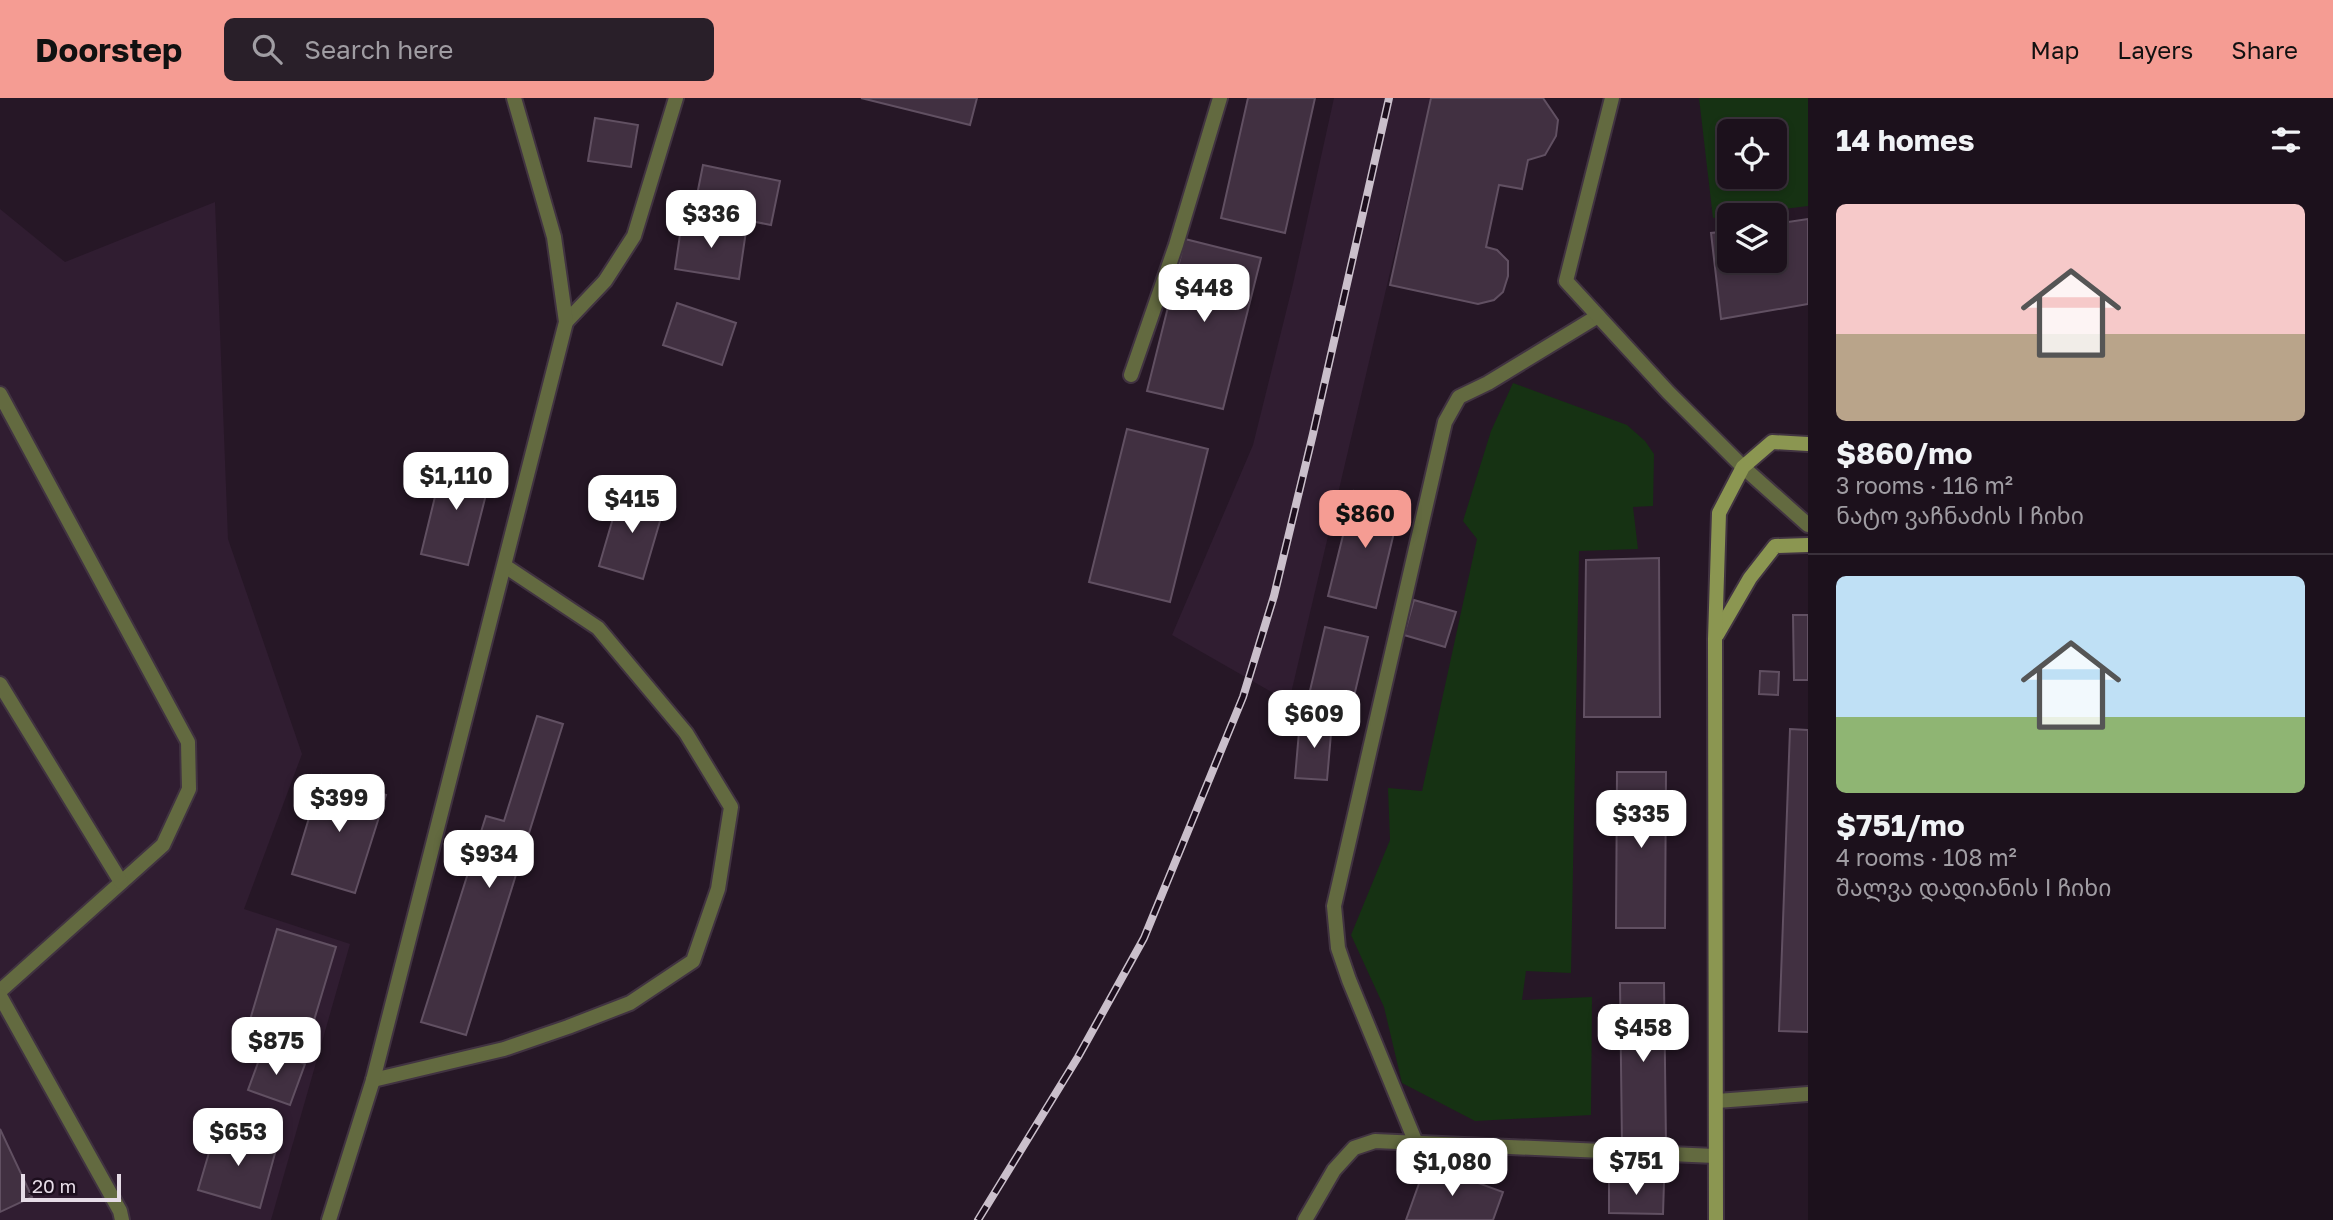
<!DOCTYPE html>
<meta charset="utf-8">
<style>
:root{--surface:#1c111c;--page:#291f29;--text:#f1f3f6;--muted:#a09da3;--line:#3a313b;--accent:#f59c93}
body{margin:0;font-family:"Golos Text","Noto Sans Georgian",sans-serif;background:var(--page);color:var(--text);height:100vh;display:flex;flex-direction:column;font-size:26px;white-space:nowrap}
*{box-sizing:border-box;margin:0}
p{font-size:23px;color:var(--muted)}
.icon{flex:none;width:38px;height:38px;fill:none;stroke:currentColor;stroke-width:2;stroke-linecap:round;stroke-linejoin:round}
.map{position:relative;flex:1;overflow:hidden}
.sheet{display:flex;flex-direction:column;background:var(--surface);width:525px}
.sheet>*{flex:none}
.buttons{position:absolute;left:1717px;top:21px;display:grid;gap:14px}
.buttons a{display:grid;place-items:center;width:70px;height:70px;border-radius:10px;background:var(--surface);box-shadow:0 4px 10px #0003,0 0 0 2px var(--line);font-size:35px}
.scale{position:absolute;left:21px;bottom:18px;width:100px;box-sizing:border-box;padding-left:7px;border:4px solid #e6dce7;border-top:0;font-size:19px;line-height:24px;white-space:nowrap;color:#e6dce7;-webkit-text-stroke:5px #1c0e1d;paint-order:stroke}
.price{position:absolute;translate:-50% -60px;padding:0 16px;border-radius:14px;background:#fff;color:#222;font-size:23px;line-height:46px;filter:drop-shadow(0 2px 4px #0008)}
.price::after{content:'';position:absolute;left:50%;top:42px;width:21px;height:16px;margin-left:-10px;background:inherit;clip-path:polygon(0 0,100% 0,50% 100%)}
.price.active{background:var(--accent);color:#111}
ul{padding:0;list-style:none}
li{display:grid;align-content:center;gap:14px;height:371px;padding:0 28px}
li+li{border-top:2px solid var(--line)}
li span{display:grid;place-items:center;height:217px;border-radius:10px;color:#555}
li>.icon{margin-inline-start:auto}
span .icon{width:126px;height:126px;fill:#fffc;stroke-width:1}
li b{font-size:30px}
h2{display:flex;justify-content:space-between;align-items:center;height:84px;padding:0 28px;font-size:30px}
header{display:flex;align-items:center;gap:42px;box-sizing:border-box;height:98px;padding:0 35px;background:var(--accent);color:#111}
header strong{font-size:33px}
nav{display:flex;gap:38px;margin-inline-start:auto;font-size:24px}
.search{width:490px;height:63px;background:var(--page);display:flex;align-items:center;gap:18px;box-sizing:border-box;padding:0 24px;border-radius:10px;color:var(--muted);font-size:26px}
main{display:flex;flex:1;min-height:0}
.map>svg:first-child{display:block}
</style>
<header>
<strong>Doorstep</strong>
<div class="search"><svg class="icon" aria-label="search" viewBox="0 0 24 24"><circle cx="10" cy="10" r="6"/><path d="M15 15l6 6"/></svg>Search here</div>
<nav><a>Map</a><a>Layers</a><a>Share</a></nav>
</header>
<main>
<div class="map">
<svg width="1808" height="1122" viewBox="0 0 1808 1122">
<rect width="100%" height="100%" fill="#261726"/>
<g fill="#301d31">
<polygon points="1334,0 1431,0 1289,604 1172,537 1253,347 1293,186"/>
<polygon points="215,104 228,441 302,656 244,811 350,846 271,1122 0,1122 0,111 65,164"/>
</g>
<g fill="#163213" fill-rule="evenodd">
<path d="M 1699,0 L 1808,0 L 1808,108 L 1713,120 ZM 1729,33 L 1774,33 L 1774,79 L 1729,79 Z"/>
<polygon points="1513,285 1627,327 1645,343 1654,356 1653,408 1633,409 1638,451 1579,453 1571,875 1526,873 1522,902 1592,899 1591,1017 1475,1023 1402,985 1384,909 1351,837 1390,742 1388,690 1422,693 1477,441 1463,423 1491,333"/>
</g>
<g fill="#413041" stroke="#615062" stroke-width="2">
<polygon points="861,0 977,0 970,27"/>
<polygon points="1248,0 1315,0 1285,135 1221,120"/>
<polygon points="1431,0 1543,0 1558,22 1556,38 1545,57 1528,62 1522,91 1499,87 1486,149 1497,152 1508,163 1508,178 1503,194 1494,202 1478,206 1390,187"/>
<polygon points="595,20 638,27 631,69 588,63"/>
<polygon points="703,67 780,83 771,127 694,112"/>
<polygon points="1808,121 1808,206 1721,221 1711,135 1729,133 1729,163 1774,163 1774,126"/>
<polygon points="682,123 746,133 739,181 675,171"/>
<polygon points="1185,141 1261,160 1223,311 1147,293"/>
<polygon points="677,205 736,225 722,267 663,247"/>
<polygon points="1127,331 1208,351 1170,504 1089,484"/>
<polygon points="444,362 492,373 468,467 421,456"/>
<polygon points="621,393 665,406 643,481 599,468"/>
<polygon points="1354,393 1401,405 1376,510 1328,498"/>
<polygon points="1659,460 1660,619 1584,619 1586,462"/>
<polygon points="1414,502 1456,514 1445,549 1404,537"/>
<polygon points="1793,517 1808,517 1808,582 1794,582"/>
<polygon points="1325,529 1368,539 1351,611 1308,601"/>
<polygon points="1760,573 1779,574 1778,597 1759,596"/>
<polygon points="537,618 563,626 466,937 421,924 486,718 504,723"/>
<polygon points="1300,622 1332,624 1327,682 1295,680"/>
<polygon points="1790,631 1808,632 1808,934 1779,933"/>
<polygon points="1617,674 1666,674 1665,830 1616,830"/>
<polygon points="322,677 386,697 355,795 292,776"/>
<polygon points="277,831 336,849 306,949 247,932"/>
<polygon points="1620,885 1664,885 1666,1048 1622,1048"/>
<polygon points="263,951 305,966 290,1007 248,992"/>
<polygon points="0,1031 32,1099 0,1114"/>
<polygon points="216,1031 277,1048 260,1110 198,1092"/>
<polygon points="1426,1066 1503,1094 1493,1122 1406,1122"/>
<polygon points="1609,1083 1664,1084 1663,1116 1609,1115"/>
</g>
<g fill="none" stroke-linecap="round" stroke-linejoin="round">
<defs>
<g id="service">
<polyline points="0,296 188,644 189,691 163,747 0,893"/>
<polyline points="0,586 121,784"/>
<polyline points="0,898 120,1113 122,1122"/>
<polyline points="373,982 504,951 568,929 630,905 693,863 718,791 731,709 686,635 598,530 505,468"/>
<polyline points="1717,1003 1808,996"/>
<polyline points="1416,1045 1349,882 1338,850 1334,808 1445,324 1459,299 1488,285 1598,218"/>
</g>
<g id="minor">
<polyline points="1612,0 1566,183 1668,294 1743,369 1808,427"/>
<polyline points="566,224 605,183 634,138 676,0"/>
<polyline points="1131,277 1176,147 1220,0"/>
<polyline points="329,1122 373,982 566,224 554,139 514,0"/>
<polyline points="1305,1122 1334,1072 1354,1050 1375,1043 1715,1058"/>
</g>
<g id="secondary">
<polyline points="1717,537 1750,480 1775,448 1808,447"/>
<polyline points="1716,1122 1715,541 1719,415 1743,369 1772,344 1808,346"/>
</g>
</defs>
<use href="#service" stroke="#413341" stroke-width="18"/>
<use href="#minor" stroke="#413341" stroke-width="18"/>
<use href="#secondary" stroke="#413341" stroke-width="18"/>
<use href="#service" stroke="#636a40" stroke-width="14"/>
<use href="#minor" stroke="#636a40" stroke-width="14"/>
<use href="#secondary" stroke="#8b9651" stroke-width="14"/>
<defs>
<polyline id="rail" points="978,1122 1078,959 1144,840 1243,599 1274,498 1313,336 1389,0"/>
</defs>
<use href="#rail" stroke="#cabfcb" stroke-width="8"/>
<use href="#rail" stroke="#1c0e1d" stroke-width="5" stroke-dasharray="16" stroke-linecap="butt"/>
</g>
</svg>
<div class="buttons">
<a><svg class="icon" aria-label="locate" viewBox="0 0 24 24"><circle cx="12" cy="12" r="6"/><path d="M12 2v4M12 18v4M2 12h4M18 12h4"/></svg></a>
<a><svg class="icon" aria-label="layers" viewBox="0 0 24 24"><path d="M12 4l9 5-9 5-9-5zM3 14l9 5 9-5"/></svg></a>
</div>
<div class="scale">20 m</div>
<b class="price" style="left:711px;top:152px">$336</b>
<b class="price" style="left:1204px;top:226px">$448</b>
<b class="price" style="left:456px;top:414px">$1,110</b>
<b class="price" style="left:632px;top:437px">$415</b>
<b class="price active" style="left:1365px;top:452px">$860</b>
<b class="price" style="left:1314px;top:652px">$609</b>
<b class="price" style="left:339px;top:736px">$399</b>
<b class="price" style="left:1641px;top:752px">$335</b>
<b class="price" style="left:489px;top:792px">$934</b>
<b class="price" style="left:1643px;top:966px">$458</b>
<b class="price" style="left:276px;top:979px">$875</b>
<b class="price" style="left:238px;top:1070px">$653</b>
<b class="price" style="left:1636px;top:1099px">$751</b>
<b class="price" style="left:1452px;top:1100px">$1,080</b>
</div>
<section class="sheet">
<h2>14 homes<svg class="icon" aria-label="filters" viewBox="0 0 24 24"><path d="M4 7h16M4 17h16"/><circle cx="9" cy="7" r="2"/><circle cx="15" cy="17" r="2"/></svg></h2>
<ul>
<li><span style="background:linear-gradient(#f6c9c9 60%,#b9a48a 0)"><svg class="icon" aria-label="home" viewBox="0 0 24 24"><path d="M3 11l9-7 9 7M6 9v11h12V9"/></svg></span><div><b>$860/mo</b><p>3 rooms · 116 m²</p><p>ნატო ვაჩნაძის I ჩიხი</p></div></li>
<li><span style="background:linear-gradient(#bfe0f5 65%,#8fb573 0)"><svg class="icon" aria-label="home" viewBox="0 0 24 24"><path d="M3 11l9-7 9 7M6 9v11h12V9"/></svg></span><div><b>$751/mo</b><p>4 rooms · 108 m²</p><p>შალვა დადიანის I ჩიხი</p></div></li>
</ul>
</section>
</main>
